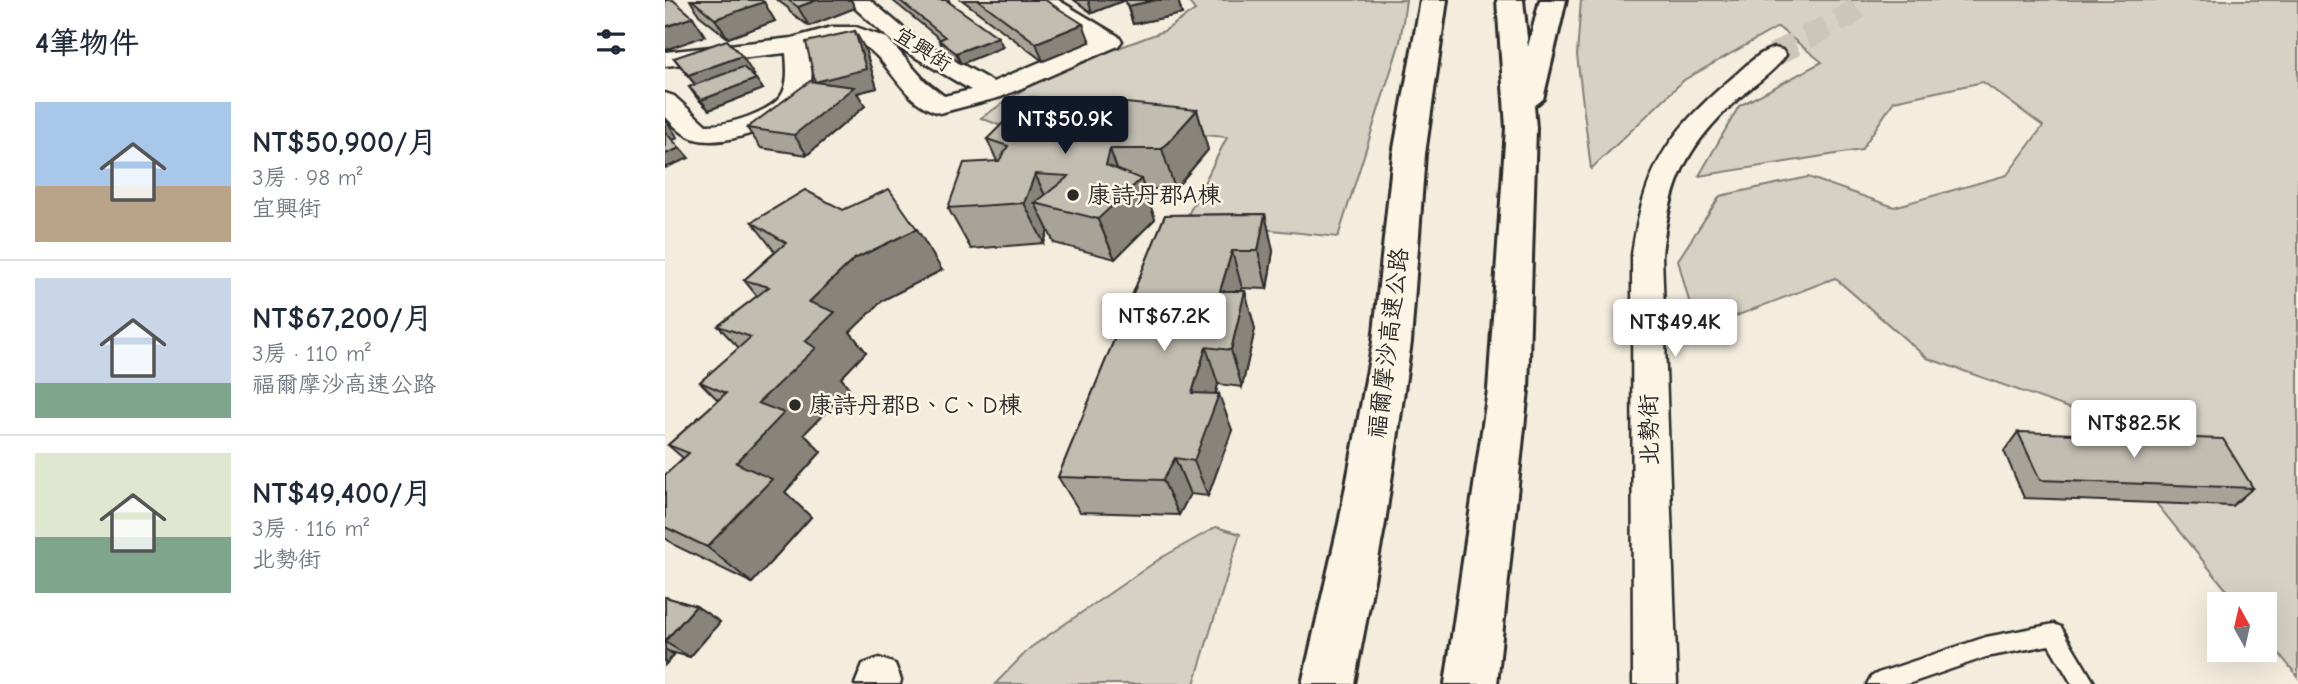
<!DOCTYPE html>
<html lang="zh-TW">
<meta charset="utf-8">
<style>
:root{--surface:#fff;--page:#f2f2f3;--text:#1f2937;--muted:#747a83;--line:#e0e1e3;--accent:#111827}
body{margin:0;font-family:"Comic Neue","LXGW WenKai TC",sans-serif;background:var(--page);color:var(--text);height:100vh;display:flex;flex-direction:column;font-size:26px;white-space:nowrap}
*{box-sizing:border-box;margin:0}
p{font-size:23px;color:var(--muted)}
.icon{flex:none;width:38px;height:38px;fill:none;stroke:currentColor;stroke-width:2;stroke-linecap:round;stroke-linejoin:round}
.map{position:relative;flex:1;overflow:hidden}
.side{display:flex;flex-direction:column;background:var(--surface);width:665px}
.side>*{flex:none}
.needle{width:46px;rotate:352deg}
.controls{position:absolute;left:1542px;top:592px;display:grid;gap:14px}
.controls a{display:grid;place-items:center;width:70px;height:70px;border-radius:0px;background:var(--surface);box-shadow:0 7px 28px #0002;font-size:35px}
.price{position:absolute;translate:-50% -60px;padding:0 16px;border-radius:7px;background:#fff;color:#222;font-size:23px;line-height:46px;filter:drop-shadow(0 2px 4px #0008)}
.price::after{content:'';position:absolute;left:50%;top:42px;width:21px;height:16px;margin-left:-10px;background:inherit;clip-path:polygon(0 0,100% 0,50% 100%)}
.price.active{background:var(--accent);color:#fff}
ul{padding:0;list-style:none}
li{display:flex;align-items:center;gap:21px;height:175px;padding:0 35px}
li+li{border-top:2px solid var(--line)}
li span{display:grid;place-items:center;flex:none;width:196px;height:140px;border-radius:0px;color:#555}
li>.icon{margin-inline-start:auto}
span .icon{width:84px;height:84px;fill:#fffc;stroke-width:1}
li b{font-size:30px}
h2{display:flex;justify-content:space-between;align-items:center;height:84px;padding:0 35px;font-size:30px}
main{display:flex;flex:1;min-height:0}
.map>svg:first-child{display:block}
</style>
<main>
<section class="side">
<h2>4筆物件<svg class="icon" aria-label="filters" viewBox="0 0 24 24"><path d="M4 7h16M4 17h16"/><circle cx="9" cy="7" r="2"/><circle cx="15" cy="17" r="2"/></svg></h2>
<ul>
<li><span style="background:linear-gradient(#a9c7e8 60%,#b9a48a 0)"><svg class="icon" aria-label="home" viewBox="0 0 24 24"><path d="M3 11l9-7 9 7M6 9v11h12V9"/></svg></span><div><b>NT$50,900/月</b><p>3房 · 98 m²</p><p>宜興街</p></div></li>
<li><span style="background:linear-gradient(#c9d6e8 75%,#7fa58c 0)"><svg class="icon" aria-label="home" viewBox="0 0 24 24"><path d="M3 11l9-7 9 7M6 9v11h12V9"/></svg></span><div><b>NT$67,200/月</b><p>3房 · 110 m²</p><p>福爾摩沙高速公路</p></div></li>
<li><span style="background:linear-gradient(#dfe7d0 60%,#7fa58c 0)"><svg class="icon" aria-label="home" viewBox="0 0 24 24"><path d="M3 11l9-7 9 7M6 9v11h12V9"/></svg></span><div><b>NT$49,400/月</b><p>3房 · 116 m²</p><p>北勢街</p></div></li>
</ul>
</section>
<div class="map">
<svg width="1633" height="684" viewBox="0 0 1633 684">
<rect width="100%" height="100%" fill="#f4edde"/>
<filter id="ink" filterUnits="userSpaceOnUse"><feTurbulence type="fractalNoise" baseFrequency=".0143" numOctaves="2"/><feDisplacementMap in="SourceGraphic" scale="14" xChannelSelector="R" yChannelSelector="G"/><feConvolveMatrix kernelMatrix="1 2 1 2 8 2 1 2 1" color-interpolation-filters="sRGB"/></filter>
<g filter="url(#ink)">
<g fill="#d6d1c4" stroke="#807e78" stroke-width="2">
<polygon points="522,0 741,0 735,42 673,237 520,221 562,137 479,130 349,131 316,118 378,76 499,31 530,10"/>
<polygon points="916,0 1633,0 1633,677 1600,636 1600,604 1573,604 1418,413 1262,358 1170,278 1032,331 1013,260 1055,196 1143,177 1229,207 1342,175 1378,126 1318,82 1229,101 1196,150 1034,176 1074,106 1157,62 1113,27 1019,80 926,169 912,55"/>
<polygon points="551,527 575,534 529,684 330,684 365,648 496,558"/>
</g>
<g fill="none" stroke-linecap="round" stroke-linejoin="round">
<polyline stroke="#ccc6ba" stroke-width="24" stroke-dasharray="24 12" stroke-linecap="butt" points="1109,55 1181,17 1202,0"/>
<defs>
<polygon id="service" points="1389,624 1396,627 1430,684 1407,684 1384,645 1321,657 1243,684 1202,684 1206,677 1213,673 1321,637"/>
<g id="minor">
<path d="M 181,0 L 205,0 L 249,37 L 328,82 L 427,40 L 369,5 L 366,0 L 393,0 L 453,36 L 457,41 L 453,46 L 336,97 L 275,113 C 218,99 222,13 144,48 C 147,64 149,82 141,96 C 126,125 60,148 30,139 C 17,135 9,126 0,116 L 0,93 L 9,96 L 41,125 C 61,126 104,113 116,96 C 124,85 122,66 121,53 L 0,66 L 0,52 L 127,38 L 167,27 L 191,27 L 222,38 L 260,81 L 279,96 L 306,90 L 233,47 Z"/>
<path d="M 1109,48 L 1117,50 L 1121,55 C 1109,72 1088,85 1073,99 C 1019,148 1005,184 997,255 L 1012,684 L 968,684 L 967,255 C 979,170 1001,134 1066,79 C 1079,68 1093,52 1109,48 Z"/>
<polygon points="214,658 230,664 236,680 235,684 190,684 198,664"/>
</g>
<g id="motorway">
<polygon points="756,0 782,0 760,154 746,342 720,523 689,684 637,684 674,523 708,342 728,154"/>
<polygon points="832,0 858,0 863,47 875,0 901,0 878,99 869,106 871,128 863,390 832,684 780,684 823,390 841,128"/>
</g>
</defs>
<use href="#service" stroke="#2b2b2b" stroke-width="5"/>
<use href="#minor" stroke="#2b2b2b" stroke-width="5"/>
<use href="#motorway" stroke="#2b2b2b" stroke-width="6"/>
<use href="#service" fill="#fcf5e5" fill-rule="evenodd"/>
<use href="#minor" fill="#fcf5e5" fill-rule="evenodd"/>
<use href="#motorway" fill="#fcf5e5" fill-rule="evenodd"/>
</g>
<g fill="#a7a398" stroke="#2b2b2b" stroke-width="2">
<polygon points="25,0 96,0 110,21 63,38 34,15"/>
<polygon points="112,0 186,0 190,8 144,26 125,12 123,8"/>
<polygon points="227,0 284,0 285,3 338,47 296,64 279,50 274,40 275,39"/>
<polygon points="297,0 380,0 425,42 378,61"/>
<polygon points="409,0 460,0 427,13"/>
<polygon points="460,0 513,0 517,14 468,24"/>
<polygon points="200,49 212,88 192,93 200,106 142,155 96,148 82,128 150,82"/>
<polygon points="9,58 89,75 88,76 98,89 44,110 32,98 24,87 30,85"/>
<polygon points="438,103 444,120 532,110 543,150 510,189 479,189 490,219 450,259 389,243 383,230 379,243 306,249 283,208 332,161 322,139"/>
<polygon points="600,214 608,251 602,289 577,288 576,291 580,291 590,329 577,387 553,384 551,394 567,430 543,496 525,494 514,515 415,512 393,477 500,215"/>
<polygon points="87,222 277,270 218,300 185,332 201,352 176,378 184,388 139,434 156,452 120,492 146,517 87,583 11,546 0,538 0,475 18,458 3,445 53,400 35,382 74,348 53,326 92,296 79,280 110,252"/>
<polygon points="1353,432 1588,488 1567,506 1359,498 1339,451"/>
<polygon points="0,597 31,606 55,622 25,657 2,651 9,655 0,665"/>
</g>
<g fill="#88847c" stroke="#2b2b2b" stroke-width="2">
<polygon points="152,0 186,0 190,8 144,26 133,7"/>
<polygon points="423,0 460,0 427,13"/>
<polygon points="491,0 513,0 517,14 468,24 463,6"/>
<polygon points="99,2 110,21 63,38 50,19"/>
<polygon points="28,17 40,36 0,50 0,27"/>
<polygon points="418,24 425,42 378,61 371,43"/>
<polygon points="190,31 200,49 212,88 192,93 200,106 142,155 129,135 150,82"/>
<polygon points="333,37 338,47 296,64 291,53"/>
<polygon points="77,56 89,75 37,94 23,75"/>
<polygon points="91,79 98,89 44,110 36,100"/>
<polygon points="438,103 453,143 445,149 459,189 476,179 490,219 450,259 395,133"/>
<polygon points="532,110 543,150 510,189 497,149"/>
<polygon points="0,118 13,138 0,143"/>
<polygon points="15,148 24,158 0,168 0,154"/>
<polygon points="370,174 385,206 370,203 383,230 379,243 359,203"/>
<polygon points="600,214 608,251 602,289 593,251"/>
<polygon points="252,229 277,270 218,300 185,332 201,352 176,378 184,388 139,434 156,452 120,492 146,517 87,583 42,547 93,403 140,341 144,302 189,259"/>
<polygon points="567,251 577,288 566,328 555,291"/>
<polygon points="580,291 590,329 577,387 566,350"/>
<polygon points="541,347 553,384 541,427 554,394 567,430 543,496 529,461 527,393"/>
<polygon points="510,458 525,494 514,515 498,480"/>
<polygon points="31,606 55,622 25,657 0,642 0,641"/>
<polygon points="0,649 9,655 0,665"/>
</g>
<g fill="#c2bdb1" stroke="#2b2b2b" stroke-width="2">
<polygon points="0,0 8,0 28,17 0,27"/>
<polygon points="27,0 96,0 99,2 50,19"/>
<polygon points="123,0 152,0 133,7"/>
<polygon points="234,0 281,0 333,37 291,53 274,40 280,37"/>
<polygon points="313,0 380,0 418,24 371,43"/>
<polygon points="460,0 491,0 463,6"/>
<polygon points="190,31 201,69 150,82 189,87 129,135 82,128 145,81 150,82 141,42"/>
<polygon points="62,40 77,56 23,75 9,58"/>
<polygon points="78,67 91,79 36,100 24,87"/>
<polygon points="364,97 438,103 395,133 427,137 461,103 532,110 497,149 445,149 441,165 476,179 433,219 370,203 404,176 370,174 359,203 283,208 299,163 334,161 343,146 322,139"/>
<polygon points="0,132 15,148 0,154"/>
<polygon points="224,189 252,229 189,259 144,302 170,312 140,341 151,348 93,403 119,413 71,463 107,479 42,547 0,527 0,475 24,453 3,445 61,393 35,382 86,337 53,326 104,287 79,280 121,243 87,222 140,190 178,210"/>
<polygon points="600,214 593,251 567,251 555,291 580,291 566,350 541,347 527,393 554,394 529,461 510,458 498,480 393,477 500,215"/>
<polygon points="1353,432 1558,439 1588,488 1375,480"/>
<polygon points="0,597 31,606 0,641"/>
</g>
</g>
<g fill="#2b2b2b" stroke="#fcf5e5" stroke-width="2.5">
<circle cx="408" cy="195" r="7"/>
<circle cx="130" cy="405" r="7"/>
</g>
<g text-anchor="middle" stroke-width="5" stroke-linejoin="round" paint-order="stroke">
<g font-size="21" fill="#2b2b2b" stroke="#fcf5e5">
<text transform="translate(258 49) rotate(33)" y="7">宜興街</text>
</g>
<g font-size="24" fill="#2b2b2b" stroke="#fcf5e5" text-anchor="start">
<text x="422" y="203">康詩丹郡A棟</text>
<text x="144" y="413">康詩丹郡B、C、D棟</text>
</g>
<g font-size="24" fill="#2b2b2b" stroke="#fcf5e5">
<text transform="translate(723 343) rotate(-83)" y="8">福爾摩沙高速公路</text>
<text transform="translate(984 430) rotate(-91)" y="8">北勢街</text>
</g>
</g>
</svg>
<div class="controls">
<a><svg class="needle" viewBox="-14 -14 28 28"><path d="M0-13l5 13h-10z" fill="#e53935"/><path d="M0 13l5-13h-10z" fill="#747a83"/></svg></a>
</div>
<b class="price active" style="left:400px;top:156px">NT$50.9K</b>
<b class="price" style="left:499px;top:353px">NT$67.2K</b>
<b class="price" style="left:1010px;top:359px">NT$49.4K</b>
<b class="price" style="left:1469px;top:460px">NT$82.5K</b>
</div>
</main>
